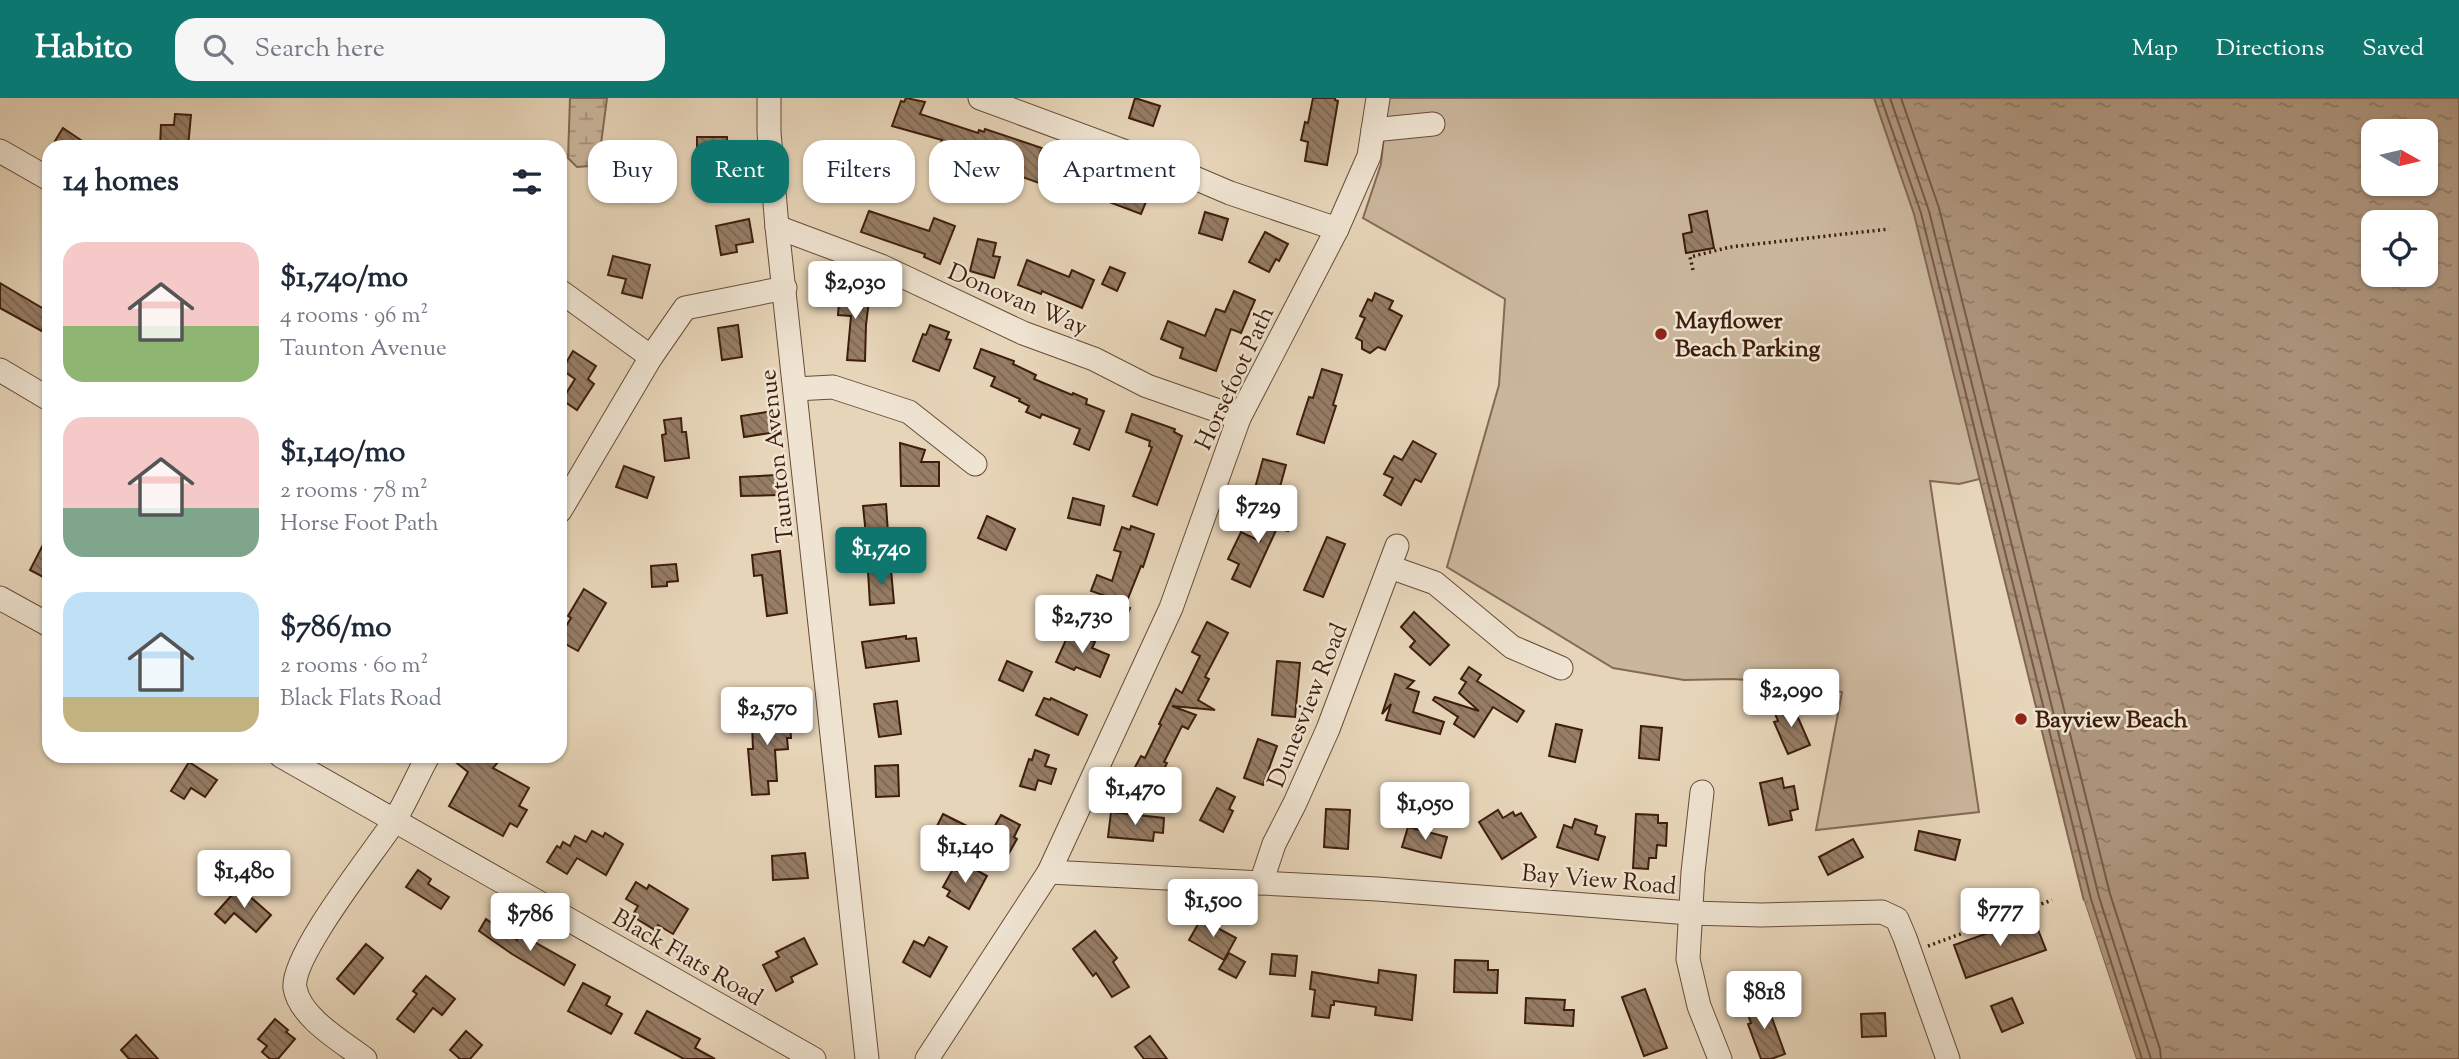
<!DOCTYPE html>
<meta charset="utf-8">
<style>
:root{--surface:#fff;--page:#f6f6f7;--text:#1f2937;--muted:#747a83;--accent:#0f766e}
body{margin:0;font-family:"Sorts Mill Goudy",serif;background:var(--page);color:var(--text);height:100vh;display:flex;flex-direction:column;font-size:26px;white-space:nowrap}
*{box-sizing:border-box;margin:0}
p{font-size:23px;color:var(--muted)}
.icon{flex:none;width:38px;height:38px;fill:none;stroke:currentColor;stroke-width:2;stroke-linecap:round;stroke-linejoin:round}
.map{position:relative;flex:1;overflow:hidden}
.sheet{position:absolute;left:42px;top:42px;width:525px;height:623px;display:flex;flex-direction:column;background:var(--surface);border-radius:21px;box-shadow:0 2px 5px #0004}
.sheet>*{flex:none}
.guide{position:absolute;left:588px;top:42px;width:665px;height:63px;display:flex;gap:14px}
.needle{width:46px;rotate:98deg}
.fabs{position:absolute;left:2361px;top:21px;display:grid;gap:14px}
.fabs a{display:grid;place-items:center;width:77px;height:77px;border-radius:14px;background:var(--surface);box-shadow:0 2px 5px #0004;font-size:35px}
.price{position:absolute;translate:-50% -60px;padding:0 16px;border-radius:7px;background:#fff;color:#222;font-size:23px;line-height:46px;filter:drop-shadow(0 2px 4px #0008)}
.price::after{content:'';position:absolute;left:50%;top:42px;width:21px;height:16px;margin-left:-10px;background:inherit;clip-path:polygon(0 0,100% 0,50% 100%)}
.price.selected{background:var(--accent);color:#fff}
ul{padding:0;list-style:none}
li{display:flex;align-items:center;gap:21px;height:175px;padding:0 21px}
li span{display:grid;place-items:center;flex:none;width:196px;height:140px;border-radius:21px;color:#555}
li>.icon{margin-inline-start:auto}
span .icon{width:84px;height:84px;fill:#fffc;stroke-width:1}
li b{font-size:30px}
h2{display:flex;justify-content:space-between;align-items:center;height:84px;padding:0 21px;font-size:30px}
.tag{padding:0 24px;border-radius:21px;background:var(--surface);box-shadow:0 2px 5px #0004;font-size:24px;line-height:63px}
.tag.selected{background:var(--accent);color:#fff}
header{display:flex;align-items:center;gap:42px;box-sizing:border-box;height:98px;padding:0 35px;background:var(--accent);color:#fff}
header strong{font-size:33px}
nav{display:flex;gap:38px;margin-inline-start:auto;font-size:24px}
.search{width:490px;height:63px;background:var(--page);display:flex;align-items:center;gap:18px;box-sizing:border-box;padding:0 24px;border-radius:21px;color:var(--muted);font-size:26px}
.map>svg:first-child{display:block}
</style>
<header>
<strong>Habito</strong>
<div class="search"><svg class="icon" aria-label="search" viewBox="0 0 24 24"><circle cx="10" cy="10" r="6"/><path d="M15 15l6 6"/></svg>Search here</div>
<nav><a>Map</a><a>Directions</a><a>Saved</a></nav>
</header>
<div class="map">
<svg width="2459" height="961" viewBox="0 0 2459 961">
<defs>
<pattern id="wetland-marsh" width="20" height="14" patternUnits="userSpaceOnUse" patternTransform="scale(1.75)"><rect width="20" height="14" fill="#cab69c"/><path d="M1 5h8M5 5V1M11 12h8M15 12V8" fill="none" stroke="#a5937e"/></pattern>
<pattern id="water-ripples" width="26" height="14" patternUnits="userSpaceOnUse" patternTransform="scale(1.75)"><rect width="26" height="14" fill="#ae967e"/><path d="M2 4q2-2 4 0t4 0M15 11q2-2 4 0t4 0" fill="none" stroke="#8f7a66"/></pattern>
<pattern id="building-back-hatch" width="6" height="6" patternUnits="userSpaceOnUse" patternTransform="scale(1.75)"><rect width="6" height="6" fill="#967d66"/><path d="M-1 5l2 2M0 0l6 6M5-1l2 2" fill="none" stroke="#7c6652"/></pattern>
</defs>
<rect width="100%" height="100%" fill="#e7d5b9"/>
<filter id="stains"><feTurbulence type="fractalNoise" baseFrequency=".00286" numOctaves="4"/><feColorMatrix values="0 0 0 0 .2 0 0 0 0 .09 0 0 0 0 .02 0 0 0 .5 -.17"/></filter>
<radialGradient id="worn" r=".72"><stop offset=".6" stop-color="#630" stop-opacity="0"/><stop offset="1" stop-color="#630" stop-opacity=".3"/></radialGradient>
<polygon fill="url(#wetland-marsh)" stroke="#846a54" stroke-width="2" points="570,0 607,0 599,61 590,68 577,69 568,60"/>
<polygon fill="#cab69c" stroke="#846a54" stroke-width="2" points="1388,0 1962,0 2037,367 1959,386 1930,383 1979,714 1816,732 1842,594 1782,585 1734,581 1684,582 1613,570 1447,469 1499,287 1505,201 1363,120 1381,66"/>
<path fill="url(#water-ripples)" stroke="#816650" stroke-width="2" fill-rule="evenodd" d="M 1874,0 L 2459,0 L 2459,961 L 2136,961 L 2084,803 L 1914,116 ZM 2373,33 L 2426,33 L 2426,86 L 2373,86 ZM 2373,124 L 2426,124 L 2426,177 L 2373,177 Z"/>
<polygon fill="#e7d5b9" points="2081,802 2084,803 2136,961 2132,961"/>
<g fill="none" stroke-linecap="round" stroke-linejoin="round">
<g stroke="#765a45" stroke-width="2">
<polyline points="1881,0 1921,115 2091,801 2142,961"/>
<polyline points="1890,0 1929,113 2099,799 2151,961"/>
<polyline points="1901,0 1939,110 2110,796 2160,951 2161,961"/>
</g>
</g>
<g fill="url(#building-back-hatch)" stroke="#3e1d0c" stroke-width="2">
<polygon points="906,0 925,4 920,16 978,35 979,32 984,34 985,31 1042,50 1040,55 1051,59 1042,86 997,70 1001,54 987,49 978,72 936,59 942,42 892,28 901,3 904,4"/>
<polygon points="1135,0 1160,8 1153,28 1129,20"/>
<polygon points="1313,0 1335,0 1335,2 1338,3 1327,67 1305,63 1308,44 1301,42 1305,24 1308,25"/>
<polygon points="175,16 191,17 188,49 160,48 161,27 174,27"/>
<polygon points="63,30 91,49 64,49 55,43"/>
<rect x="697" y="39" width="30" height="25"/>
<polygon points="830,52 852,59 842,88 820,80"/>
<polygon points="1117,81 1150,94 1141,116 1109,104"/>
<polygon points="869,113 929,133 934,120 955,128 940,166 924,159 925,156 861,134"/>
<polygon points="1707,113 1714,150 1686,155 1683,136 1692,134 1689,117"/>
<polygon points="1205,114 1228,121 1222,142 1199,135"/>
<polygon points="749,121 753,144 736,147 737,154 721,157 716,128"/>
<polygon points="1265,134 1288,146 1279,163 1276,161 1269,174 1249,164"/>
<polygon points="978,141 996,145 993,158 1000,159 994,180 970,173"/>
<polygon points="613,158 650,167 642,200 622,195 626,181 608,177"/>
<polygon points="1027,162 1069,179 1072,172 1094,182 1082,210 1042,193 1041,196 1018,187"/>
<polygon points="1110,169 1125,175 1117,193 1102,186"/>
<polygon points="0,185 49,214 49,237 0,210"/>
<polygon points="840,191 870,194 866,227 865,263 847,262 851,218 838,217"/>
<polygon points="1234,193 1255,202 1241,235 1231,231 1216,273 1180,260 1183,250 1161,241 1168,223 1205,238 1216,211 1225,214"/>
<polygon points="1375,195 1393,203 1389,211 1402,218 1385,252 1378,249 1370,255 1362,251 1362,243 1356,240 1365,220 1360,218 1368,201 1372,203"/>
<polygon points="738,227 742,259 722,262 718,230"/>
<polygon points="930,227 949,234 946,241 951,242 939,273 913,263 923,236 926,237"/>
<polygon points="981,251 1014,263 1013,266 1036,277 1034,281 1072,297 1073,295 1087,301 1086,306 1104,313 1089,352 1074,346 1080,331 1042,316 1040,320 1026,314 1029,308 1019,303 1020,301 991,288 995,279 974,270"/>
<polygon points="573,253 596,268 588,281 594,286 577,312 562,302 575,281 562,272"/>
<polygon points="1322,271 1342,277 1333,307 1336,308 1324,345 1297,336 1309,299 1313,300"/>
<polygon points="773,313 776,334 744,339 741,318"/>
<polygon points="1132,316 1175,331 1174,334 1182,338 1157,407 1133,398 1152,349 1149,348 1150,343 1126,334"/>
<polygon points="681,320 682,334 686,334 689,360 665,363 662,337 666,336 664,322"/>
<polygon points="1413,343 1436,356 1421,384 1415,381 1401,407 1384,397 1393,380 1384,376 1394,358 1402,362"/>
<polygon points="900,345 925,352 921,364 939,364 939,388 901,388"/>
<polygon points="1263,361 1286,367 1275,407 1252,401"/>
<polygon points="624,368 654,379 647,400 616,389"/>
<polygon points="777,377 778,397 741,398 740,379"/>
<polygon points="1073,400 1104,408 1100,427 1068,420"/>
<polygon points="886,406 888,435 866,437 863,408"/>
<polygon points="1270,406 1294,412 1288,433 1277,430 1250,489 1232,481 1239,466 1228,461 1241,434 1260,443"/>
<polygon points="987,418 1015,431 1006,452 978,440"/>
<polygon points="1131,428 1154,436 1143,469 1141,468 1125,508 1130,510 1125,523 1097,513 1103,497 1091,493 1097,477 1112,483 1121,454 1114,452 1122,429 1130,432"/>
<polygon points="49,435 49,482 30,472"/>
<polygon points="900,435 901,455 880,457 878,436"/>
<polygon points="1327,439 1345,446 1323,499 1304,492"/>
<polygon points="780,453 787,515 767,518 762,477 754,478 752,457"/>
<polygon points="676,466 678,483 667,484 667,488 652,489 651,468"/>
<polygon points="891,472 894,505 870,507 868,473"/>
<polygon points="584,491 606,505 578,553 560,543 560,538 571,520 568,518"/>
<polygon points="1414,514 1449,547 1430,567 1410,549 1415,543 1401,529"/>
<polygon points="1207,524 1228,535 1205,579 1209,581 1198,602 1215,612 1172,608 1196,617 1188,631 1182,628 1164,664 1167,665 1151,697 1127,684 1141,658 1145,660 1161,627 1159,626 1176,591 1182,595 1200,558 1192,554"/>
<polygon points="1070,533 1095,544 1092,550 1109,557 1100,579 1076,569 1074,572 1056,564"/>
<polygon points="906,538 906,541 916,540 919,563 866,570 862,544"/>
<polygon points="1007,563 1032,574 1023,593 999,582"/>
<polygon points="1277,563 1300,565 1295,619 1272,617"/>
<polygon points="1469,569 1481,577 1477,583 1524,613 1517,624 1493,609 1474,639 1454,626 1458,619 1433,602 1435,599 1479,613 1459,595 1466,584 1461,581"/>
<polygon points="1395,576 1414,583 1407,590 1419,594 1413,614 1444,624 1440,636 1386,622 1391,606 1382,616"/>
<polygon points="1044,600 1050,602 1051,600 1087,617 1078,637 1036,617"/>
<polygon points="897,603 901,636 879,639 874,606"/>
<polygon points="1792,606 1810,647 1788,656 1774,624 1778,623 1774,613"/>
<polygon points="784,607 785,625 790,624 791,640 787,640 788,651 775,652 777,683 768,683 769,696 752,697 748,651 753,651 752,626 760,626 759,609"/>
<polygon points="1556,626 1582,632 1575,664 1549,658"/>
<polygon points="1641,628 1662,630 1659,662 1639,660"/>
<polygon points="1258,641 1277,648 1263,687 1244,680"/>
<polygon points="1035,652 1049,657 1045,668 1056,671 1051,686 1038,682 1035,692 1020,688 1029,661 1032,662"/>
<polygon points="448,658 503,658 493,670 529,690 519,708 527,712 517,729 510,725 503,738 449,708 468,674"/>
<polygon points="189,664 217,682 205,699 191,690 184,701 171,693"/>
<polygon points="898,667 899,698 876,699 875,668"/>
<polygon points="1782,680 1784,690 1794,688 1798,711 1790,713 1792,722 1769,727 1760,685"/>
<polygon points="1217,690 1235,699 1229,711 1233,713 1223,734 1200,722"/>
<polygon points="1326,711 1350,712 1348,751 1324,749"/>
<polygon points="1498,712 1503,720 1513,714 1515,718 1521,715 1536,739 1502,761 1479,724"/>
<polygon points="1111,714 1164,720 1163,735 1154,734 1153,743 1108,739"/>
<polygon points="943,716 969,729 962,743 948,735 928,746"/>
<polygon points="1636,716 1658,717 1658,725 1667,725 1666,748 1657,747 1656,760 1649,760 1648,771 1633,770"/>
<polygon points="1001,717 1020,727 1014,739 1017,741 1008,757 985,745"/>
<polygon points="1575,721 1597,728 1595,736 1605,739 1598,762 1557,749 1564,727 1572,730"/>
<polygon points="1408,729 1447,739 1441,760 1402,749"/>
<polygon points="592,733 603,739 605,735 623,746 606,777 577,760 567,776 547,764 557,748 560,750 563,744 570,748 575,738 586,744"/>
<polygon points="1919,733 1960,742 1955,762 1915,752"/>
<polygon points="1853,741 1863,759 1828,777 1819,759"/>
<polygon points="805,755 808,780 773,782 772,758"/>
<polygon points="965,766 987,778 969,811 947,798 950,793 943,789 953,771 961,775"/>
<polygon points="418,772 431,781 428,786 449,799 441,811 406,789"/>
<polygon points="636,784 647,791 649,787 688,811 673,836 658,827 655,832 632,818 638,808 626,801"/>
<polygon points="239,789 271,817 256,834 234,815 225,825 215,816"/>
<polygon points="2033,819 2046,852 1966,880 1954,847"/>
<polygon points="486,821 517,842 520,836 575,867 564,887 512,856 479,833"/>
<polygon points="1201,821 1236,840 1224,862 1189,842"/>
<polygon points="1095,833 1117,860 1113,864 1129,889 1112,899 1096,875 1093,878 1073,851"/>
<polygon points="929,839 947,849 930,879 903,864 914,843 924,848"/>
<polygon points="804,840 817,866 791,879 793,884 776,893 763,867 779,859 776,854"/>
<polygon points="366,846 383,860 354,896 337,881"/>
<polygon points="1229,855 1245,864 1236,880 1219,871"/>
<polygon points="1272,856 1297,858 1295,878 1270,876"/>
<polygon points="1455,862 1488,863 1488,872 1498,872 1497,895 1454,894"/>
<polygon points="1379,872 1416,877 1412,922 1375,917 1376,909 1334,903 1334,907 1331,907 1329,920 1312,918 1315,892 1310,891 1312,874 1378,885"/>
<polygon points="426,878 455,901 442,917 433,910 414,934 397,921 417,896 413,893"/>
<polygon points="583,885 610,899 606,907 622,916 611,936 568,913"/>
<polygon points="1645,891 1667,950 1644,958 1622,899"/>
<polygon points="1526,900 1565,902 1564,912 1574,912 1573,928 1525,925"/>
<polygon points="2012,900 2023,925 2002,934 1991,908"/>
<polygon points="1765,901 1785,956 1771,961 1761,961 1748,926 1751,925 1745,908"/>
<polygon points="647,913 700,941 695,950 715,961 684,961 635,935"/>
<polygon points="1885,915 1886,938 1862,939 1861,916"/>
<polygon points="275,921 288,932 286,934 295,941 278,961 270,961 262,954 267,948 258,941"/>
<polygon points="466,933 482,947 470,961 460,961 450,952"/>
<polygon points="136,937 158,961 129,961 121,952"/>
<polygon points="1150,938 1167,961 1144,961 1135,949"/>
</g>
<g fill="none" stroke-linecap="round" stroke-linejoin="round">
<defs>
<g id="minor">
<polyline points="769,0 769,34 777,129 867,961"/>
<polyline points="980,0 1183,75 1230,95 1337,131"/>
<polyline points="1373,32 1433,26"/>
<polyline points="0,53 49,81"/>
<polyline points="777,129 881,168 1023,235 1094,261 1147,288 1239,320"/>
<polyline points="560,193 651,259"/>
<polyline points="0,272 49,301"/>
<polyline points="795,291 833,289 909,314 975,366"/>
<polyline points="560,413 651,259 685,210 785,190"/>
<polyline points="1390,469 1435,485 1512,549 1561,570"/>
<polyline points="0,500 49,527"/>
<polyline points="281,658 814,961"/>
<polyline points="1702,694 1693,774 1688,861 1699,908 1720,961"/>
<polyline points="1049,774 1377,791 1690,815 1761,817 1882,814 1897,821 1905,840 1948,961"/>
<polyline points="1261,785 1274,746 1295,705 1328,631 1397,448"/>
<path d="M 365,961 C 343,944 300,920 295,890 C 290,859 373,755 393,725 C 406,704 416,680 428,658"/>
<polyline points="927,961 1049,774 1171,510 1239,320 1337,131 1369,58 1378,0"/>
</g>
</defs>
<use href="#minor" stroke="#684b37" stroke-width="25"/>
<g stroke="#3e1d0c" stroke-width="3.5" stroke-dasharray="2 3.5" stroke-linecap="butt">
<polyline points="1693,172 1690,159 1730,149 1889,131"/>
<polyline points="1928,848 2052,802"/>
</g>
<use href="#minor" stroke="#efe4d2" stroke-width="23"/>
</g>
<g fill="#8f2418" stroke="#efe4d2" stroke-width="2.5">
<circle cx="1661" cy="236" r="7"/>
<circle cx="2021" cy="621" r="7"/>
</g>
<g text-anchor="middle" stroke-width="5" stroke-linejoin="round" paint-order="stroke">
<g font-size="24" fill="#3e1d0c" stroke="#efe4d2">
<text transform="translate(1018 201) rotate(23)" y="8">Donovan Way</text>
<text transform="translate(1234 280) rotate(-65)" y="8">Horsefoot Path</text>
<text transform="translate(776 358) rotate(-96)" y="8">Taunton Avenue</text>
<text transform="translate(1307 607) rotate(-68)" y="8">Dunesview Road</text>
<text transform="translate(1599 781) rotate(5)" y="8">Bay View Road</text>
<text transform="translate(688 859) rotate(30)" y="8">Black Flats Road</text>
</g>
<g font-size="24" font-weight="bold" fill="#3e1d0c" stroke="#efe4d2" text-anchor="start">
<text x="1675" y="230">Mayflower<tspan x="1675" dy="28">Beach Parking</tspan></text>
<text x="2035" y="629">Bayview Beach</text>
</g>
</g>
<rect width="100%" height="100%" filter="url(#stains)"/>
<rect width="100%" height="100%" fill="url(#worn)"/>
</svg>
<div class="fabs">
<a><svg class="needle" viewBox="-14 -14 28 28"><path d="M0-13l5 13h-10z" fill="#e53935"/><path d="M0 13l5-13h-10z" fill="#747a83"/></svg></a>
<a><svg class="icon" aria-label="locate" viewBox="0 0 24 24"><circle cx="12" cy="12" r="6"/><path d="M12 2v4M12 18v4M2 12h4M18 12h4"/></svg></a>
</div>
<b class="price" style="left:855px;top:223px">$2,030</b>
<b class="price" style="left:1258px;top:447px">$729</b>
<b class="price selected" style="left:881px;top:489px">$1,740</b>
<b class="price" style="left:1082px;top:557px">$2,730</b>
<b class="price" style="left:1791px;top:631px">$2,090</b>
<b class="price" style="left:767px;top:649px">$2,570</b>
<b class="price" style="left:1135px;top:729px">$1,470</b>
<b class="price" style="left:1425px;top:744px">$1,050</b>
<b class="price" style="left:965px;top:787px">$1,140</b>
<b class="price" style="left:244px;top:812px">$1,480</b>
<b class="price" style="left:1213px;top:841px">$1,500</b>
<b class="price" style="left:2000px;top:850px">$777</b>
<b class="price" style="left:530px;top:855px">$786</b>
<b class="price" style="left:1764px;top:933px">$818</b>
<div class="guide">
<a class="tag">Buy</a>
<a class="tag selected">Rent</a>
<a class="tag">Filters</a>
<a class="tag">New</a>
<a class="tag">Apartment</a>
</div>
<section class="sheet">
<h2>14 homes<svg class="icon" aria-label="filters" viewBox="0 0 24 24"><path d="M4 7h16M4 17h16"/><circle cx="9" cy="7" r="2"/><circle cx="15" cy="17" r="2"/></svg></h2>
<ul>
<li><span style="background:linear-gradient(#f6c9c9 60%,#8fb573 0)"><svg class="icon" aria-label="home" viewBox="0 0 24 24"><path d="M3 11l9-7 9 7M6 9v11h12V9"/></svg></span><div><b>$1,740/mo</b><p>4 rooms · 96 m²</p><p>Taunton Avenue</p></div></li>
<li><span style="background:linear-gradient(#f6c9c9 65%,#7fa58c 0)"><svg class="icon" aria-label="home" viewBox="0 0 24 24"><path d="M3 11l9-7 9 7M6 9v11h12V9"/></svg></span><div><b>$1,140/mo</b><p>2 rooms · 78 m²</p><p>Horse Foot Path</p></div></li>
<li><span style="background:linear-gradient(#bfe0f5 75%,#c2b280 0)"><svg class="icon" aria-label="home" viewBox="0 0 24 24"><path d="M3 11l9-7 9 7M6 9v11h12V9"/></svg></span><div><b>$786/mo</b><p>2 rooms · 60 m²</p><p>Black Flats Road</p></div></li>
</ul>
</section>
</div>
